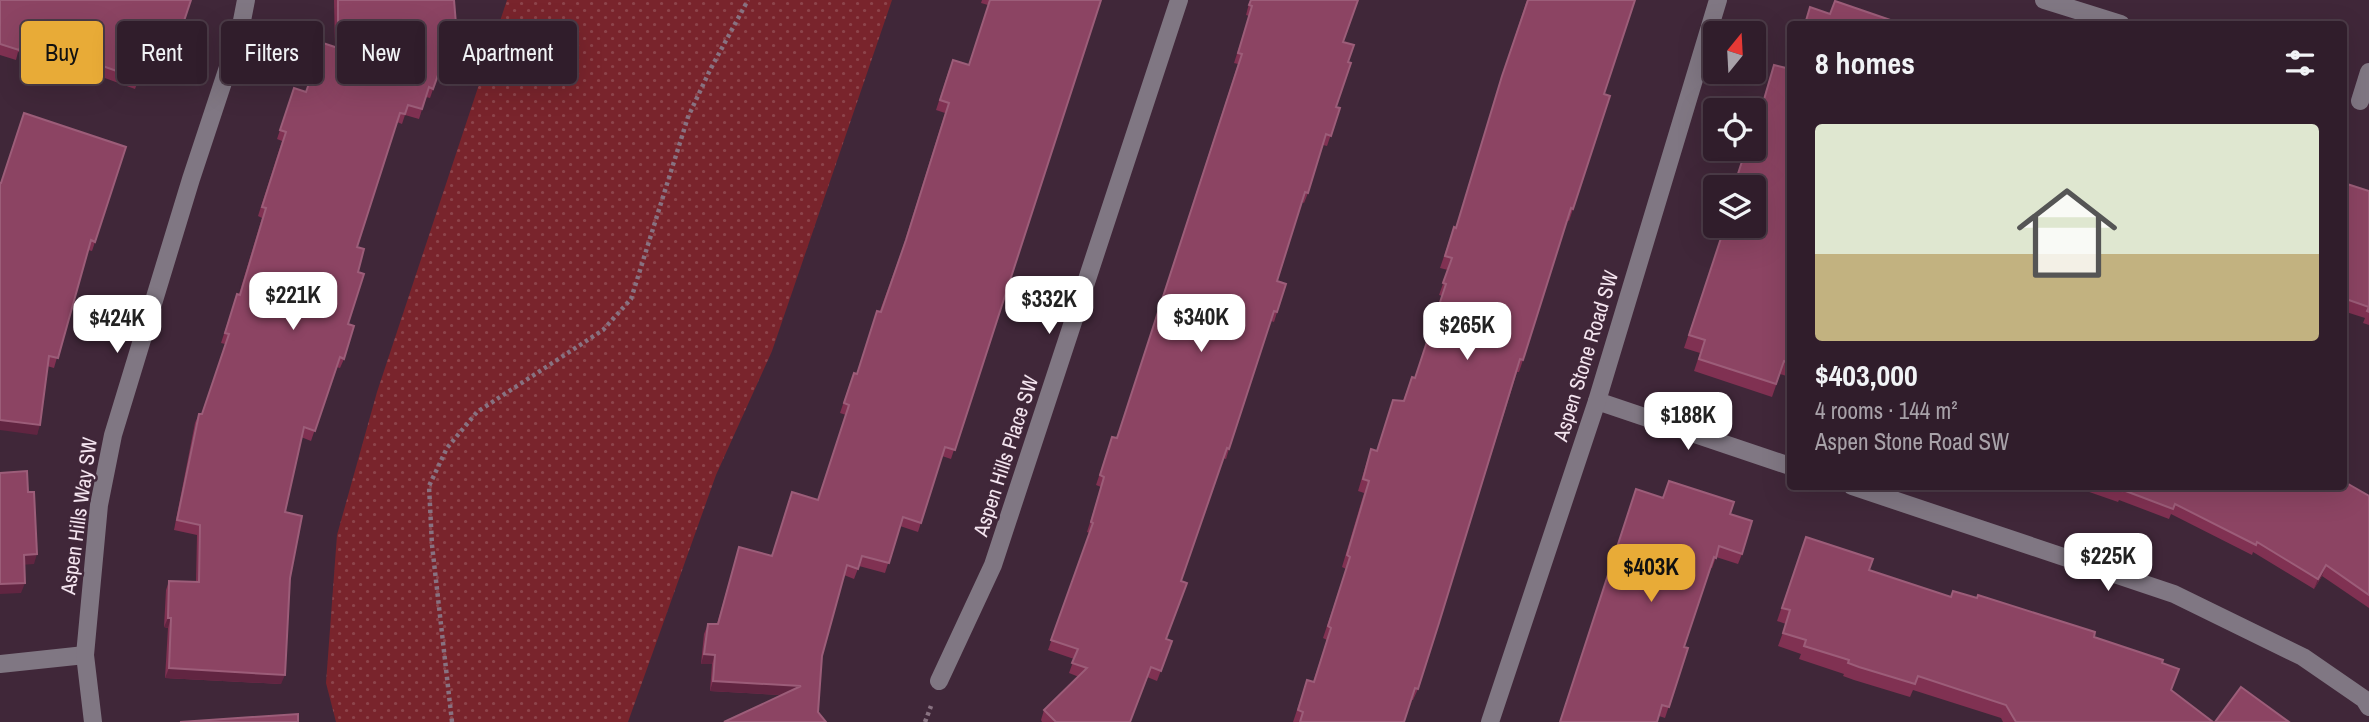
<!DOCTYPE html>
<meta charset="utf-8">
<style>
:root{--surface:#301d2b;--page:#382633;--text:#f1f3f6;--muted:#a8a2a9;--line:#4b3b47;--accent:#e8ab37}
body{margin:0;font-family:"Archivo Narrow",sans-serif;background:var(--page);color:var(--text);height:100vh;display:flex;flex-direction:column;font-size:26px;white-space:nowrap}
*{box-sizing:border-box;margin:0}
p{font-size:23px;color:var(--muted)}
.icon{flex:none;width:38px;height:38px;fill:none;stroke:currentColor;stroke-width:2;stroke-linecap:round;stroke-linejoin:round}
.map{position:relative;flex:1;overflow:hidden}
.sheet{position:absolute;left:1787px;top:21px;width:560px;height:469px;display:flex;flex-direction:column;background:var(--surface);border-radius:7px;box-shadow:0 7px 28px #0002,0 0 0 2px var(--line)}
.sheet>*{flex:none}
.banner{position:absolute;left:21px;top:21px;width:665px;height:63px;display:flex;gap:14px}
.needle{width:46px;rotate:18deg}
.buttons{position:absolute;left:1703px;top:21px;display:grid;gap:14px}
.buttons a{display:grid;place-items:center;width:63px;height:63px;border-radius:7px;background:var(--surface);box-shadow:0 7px 28px #0002,0 0 0 2px var(--line);font-size:35px}
.price{position:absolute;translate:-50% -60px;padding:0 16px;border-radius:14px;background:#fff;color:#222;font-size:23px;line-height:46px;filter:drop-shadow(0 2px 4px #0008)}
.price::after{content:'';position:absolute;left:50%;top:42px;width:21px;height:16px;margin-left:-10px;background:inherit;clip-path:polygon(0 0,100% 0,50% 100%)}
.price.active{background:var(--accent);color:#111}
ul{padding:0;list-style:none}
li{display:grid;align-content:center;gap:14px;height:371px;padding:0 28px}
li+li{border-top:2px solid var(--line)}
li span{display:grid;place-items:center;height:217px;border-radius:7px;color:#555}
li>.icon{margin-inline-start:auto}
span .icon{width:126px;height:126px;fill:#fffc;stroke-width:1}
li b{font-size:30px}
h2{display:flex;justify-content:space-between;align-items:center;height:84px;padding:0 28px;font-size:30px}
.pill{padding:0 24px;border-radius:7px;background:var(--surface);box-shadow:0 7px 28px #0002,0 0 0 2px var(--line);font-size:24px;line-height:63px}
.pill.active{background:var(--accent);color:#111}
.map>svg:first-child{display:block}
</style>
<div class="map">
<svg width="2369" height="722" viewBox="0 0 2369 722">
<defs>
<pattern id="park-dots" width="8" height="8" patternUnits="userSpaceOnUse" patternTransform="scale(1.75)"><rect width="8" height="8" fill="#79242c"/><path d="M2 2h.1M6 6h.1" fill="none" stroke="#8d444b" stroke-width="1.8" stroke-linecap="round"/></pattern>
</defs>
<rect width="100%" height="100%" fill="#402739"/>
<polygon fill="url(#park-dots)" points="507,0 892,0 772,351 716,475 628,722 336,722 326,683 337,535 377,392"/>
<g fill="none" stroke-linecap="round" stroke-linejoin="round">
<g stroke="#887281" stroke-width="4.5" stroke-dasharray="3.5 3.5" stroke-linecap="butt">
<polyline points="452,722 432,545 429,486 447,448 477,412 603,330 631,299 688,117 710,70 748,0"/>
<polyline points="925,722 931,706"/>
</g>
<g stroke="#807783" stroke-width="18">
<polyline points="2044,0 2121,24"/>
<polyline points="2360,101 2369,72"/>
<polyline points="1597,401 1790,466"/>
<polyline points="1852,486 2174,594 2303,657 2364,699 2369,707"/>
<polyline points="0,664 85,655"/>
<polyline points="939,681 993,565 1179,0"/>
<polyline points="93,722 85,655 99,505 113,435 191,179 240,31 246,0"/>
<polyline points="1490,722 1597,401 1718,0"/>
</g>
</g>
<g fill="#803152">
<polygon points="0,0 191,0 162,85 139,78 135,89 80,69 18,52 16,60 0,55"/>
<polygon points="334,0 454,0 456,24 430,98 426,97 419,119 405,115 402,124 397,122 357,247 358,272 348,324 344,359 340,368 336,367 311,441 301,437 285,512 290,578 281,684 165,678 168,628 164,627 166,590 169,581 196,582 197,535 174,530 195,423 199,414 202,414 225,344 221,343 237,294 239,294 262,218 258,216 282,141 277,139 294,88 306,92 335,47"/>
<polygon points="982,0 1101,0 951,459 942,456 918,532 900,526 885,573 859,566 854,579 844,575 782,695 710,691 712,664 701,664 704,634 708,624 717,624 739,547 772,556 818,499 846,415 840,413 850,383 857,374 902,250 945,113 936,110 949,70 969,65 988,5 981,3"/>
<polygon points="1250,0 1343,42 1348,62 1336,107 1340,108 1327,146 1323,145 1308,193 1304,203 1302,202 1277,281 1286,284 1274,322 1271,321 1229,449 1226,459 1223,458 1181,581 1166,639 1172,641 1157,681 1147,677 1130,722 1042,722 1041,720 1044,710 1079,677 1069,673 1074,659 1048,650 1090,533 1087,532 1101,487 1096,485 1112,437 1117,438 1238,64 1234,63 1249,16 1246,15"/>
<polygon points="1527,0 1604,94 1573,209 1569,221 1567,220 1523,360 1519,372 1517,372 1418,689 1413,700 1411,700 1404,722 1293,722 1307,680 1313,682 1327,640 1323,638 1346,569 1342,567 1364,493 1358,491 1367,461 1371,449 1377,451 1393,400 1403,401 1412,377 1415,378 1442,296 1439,295 1448,270 1440,268 1454,227 1456,228 1498,88"/>
<polygon points="1790,55 1790,377 1780,374 1772,397 1694,371 1700,353 1684,348 1725,226 1754,187 1733,187 1746,149 1754,149 1754,132 1770,77 1774,65 1786,68"/>
<polygon points="2343,172 2344,183 2369,191 2369,325 2363,323 2365,318 2343,311"/>
<polygon points="0,183 95,242 92,251 88,250 54,368 47,366 37,435"/>
<polygon points="2072,486 2343,486 2369,496 2369,608 2322,576 2314,589 2253,552 2252,555 2171,514 2169,519 2119,500 2118,502"/>
<polygon points="1663,498 1730,514 1742,554 1738,564 1716,557 1712,568 1710,568 1684,647 1688,648 1665,718 1659,716"/>
<polygon points="1806,537 1869,570 1950,597 2094,637 2162,663 2171,690 2213,722 2003,722 2001,718 1913,690 1910,697 1854,680 1843,676 1844,674 1799,659 1801,654 1778,646 1786,624 1777,621"/>
</g>
<g fill="#612541">
<polygon points="0,420 40,425 37,435 0,430"/>
<polygon points="37,554 34,564 20,565 24,555"/>
<polygon points="2326,565 2322,576 2314,589 2318,579"/>
<polygon points="25,583 21,593 0,594 0,584"/>
<polygon points="168,618 171,618 168,628 164,627"/>
<polygon points="704,654 715,655 712,664 701,664"/>
<polygon points="169,668 285,675 281,684 165,678"/>
<polygon points="713,681 801,686 797,696 710,691"/>
</g>
<g fill="#8c4463" stroke="#9c5d79" stroke-width="2">
<polygon points="0,0 191,0 166,75 143,68 139,79 83,59 22,42 19,50 0,44"/>
<polygon points="338,0 454,0 456,24 433,89 429,87 422,109 408,105 405,114 400,113 357,247 364,249 358,272 364,274 348,324 354,326 344,359 340,357 315,431 304,427 285,512 302,516 290,578 285,675 169,668 171,618 168,618 169,581 199,582 200,525 177,520 199,414 202,414 229,334 225,333 237,294 240,295 266,208 262,207 286,132 280,130 294,88 306,92 323,43 338,48"/>
<polygon points="990,0 1101,0 955,450 945,447 921,523 903,517 889,563 862,556 858,569 847,565 822,656 818,712 826,722 724,722 801,686 713,681 715,655 704,654 708,624 718,624 739,547 772,556 792,492 818,500 849,405 844,403 854,373 857,374 877,311 881,312 906,240 949,103 940,100 953,60 969,65"/>
<polygon points="1251,0 1358,0 1343,42 1354,45 1348,62 1351,63 1336,107 1340,108 1331,136 1326,134 1308,193 1305,192 1277,281 1286,284 1277,312 1274,311 1229,449 1227,448 1181,581 1187,583 1166,639 1172,641 1161,671 1151,667 1130,722 1056,722 1044,710 1087,668 1072,663 1078,649 1051,640 1093,523 1091,522 1104,477 1100,475 1112,437 1117,438 1242,54 1238,53 1252,6 1249,5"/>
<polygon points="1528,0 1635,0 1604,94 1610,96 1573,209 1571,208 1523,360 1520,359 1439,623 1418,689 1415,688 1404,722 1300,722 1303,712 1298,710 1307,680 1314,682 1331,628 1328,626 1350,557 1347,555 1369,481 1363,479 1371,449 1377,451 1393,400 1404,401 1412,377 1415,378 1446,284 1443,283 1452,258 1445,256 1454,227 1456,228 1502,76"/>
<polygon points="1835,1 1902,24 1801,24 1802,23 1805,24 1810,7 1830,14"/>
<polygon points="1790,56 1790,363 1784,361 1776,384 1699,359 1705,340 1689,335 1725,226 1754,226 1754,187 1738,187 1740,181 1736,180 1746,149 1754,149 1754,134 1774,65 1786,68"/>
<polygon points="24,113 126,147 95,242 91,240 58,358 49,356 40,425 0,420 0,183 1,183"/>
<polygon points="2343,172 2347,174 2344,183 2369,191 2369,312 2367,311 2369,307 2343,298"/>
<polygon points="27,471 28,492 34,492 37,554 24,555 25,583 0,584 0,473"/>
<polygon points="1669,481 1734,502 1730,514 1752,521 1742,554 1719,546 1716,558 1714,557 1684,647 1688,648 1669,707 1662,705 1657,722 1560,722 1636,489 1663,498"/>
<polygon points="2343,481 2369,496 2369,595 2326,565 2318,579 2257,542 2256,545 2175,504 2173,509 2123,490 2122,491 2108,486 2343,486"/>
<polygon points="1806,537 1873,559 1869,570 1951,597 1953,591 1977,598 1978,595 2095,632 2094,637 2163,660 2162,663 2179,669 2171,690 2213,722 2016,722 2006,705 1918,676 1915,684 1859,667 1848,663 1849,660 1804,646 1806,640 1783,633 1790,610 1782,608"/>
<polygon points="2241,687 2289,722 2215,722"/>
<polygon points="298,714 298,722 180,722"/>
</g>
<g text-anchor="middle" stroke-width="5" stroke-linejoin="round" paint-order="stroke">
<g font-size="21" fill="#f4e4ef" stroke="#402739">
<text transform="translate(1586 356) rotate(-73)" y="7">Aspen Stone Road SW</text>
<text transform="translate(1006 456) rotate(-72)" y="7">Aspen Hills Place SW</text>
<text transform="translate(79 516) rotate(-82)" y="7">Aspen Hills Way SW</text>
</g>
</g>
</svg>
<div class="buttons">
<a><svg class="needle" viewBox="-14 -14 28 28"><path d="M0-13l5 13h-10z" fill="#e53935"/><path d="M0 13l5-13h-10z" fill="#a8a2a9"/></svg></a>
<a><svg class="icon" aria-label="locate" viewBox="0 0 24 24"><circle cx="12" cy="12" r="6"/><path d="M12 2v4M12 18v4M2 12h4M18 12h4"/></svg></a>
<a><svg class="icon" aria-label="layers" viewBox="0 0 24 24"><path d="M12 4l9 5-9 5-9-5zM3 14l9 5 9-5"/></svg></a>
</div>
<b class="price" style="left:293px;top:332px">$221K</b>
<b class="price" style="left:1049px;top:336px">$332K</b>
<b class="price" style="left:1201px;top:354px">$340K</b>
<b class="price" style="left:117px;top:355px">$424K</b>
<b class="price" style="left:1467px;top:362px">$265K</b>
<b class="price" style="left:1688px;top:452px">$188K</b>
<b class="price" style="left:2108px;top:593px">$225K</b>
<b class="price active" style="left:1651px;top:604px">$403K</b>
<div class="banner">
<a class="pill active">Buy</a>
<a class="pill">Rent</a>
<a class="pill">Filters</a>
<a class="pill">New</a>
<a class="pill">Apartment</a>
</div>
<section class="sheet">
<h2>8 homes<svg class="icon" aria-label="filters" viewBox="0 0 24 24"><path d="M4 7h16M4 17h16"/><circle cx="9" cy="7" r="2"/><circle cx="15" cy="17" r="2"/></svg></h2>
<ul>
<li><span style="background:linear-gradient(#dfe7d0 60%,#c2b280 0)"><svg class="icon" aria-label="home" viewBox="0 0 24 24"><path d="M3 11l9-7 9 7M6 9v11h12V9"/></svg></span><div><b>$403,000</b><p>4 rooms · 144 m²</p><p>Aspen Stone Road SW</p></div></li>
</ul>
</section>
</div>
